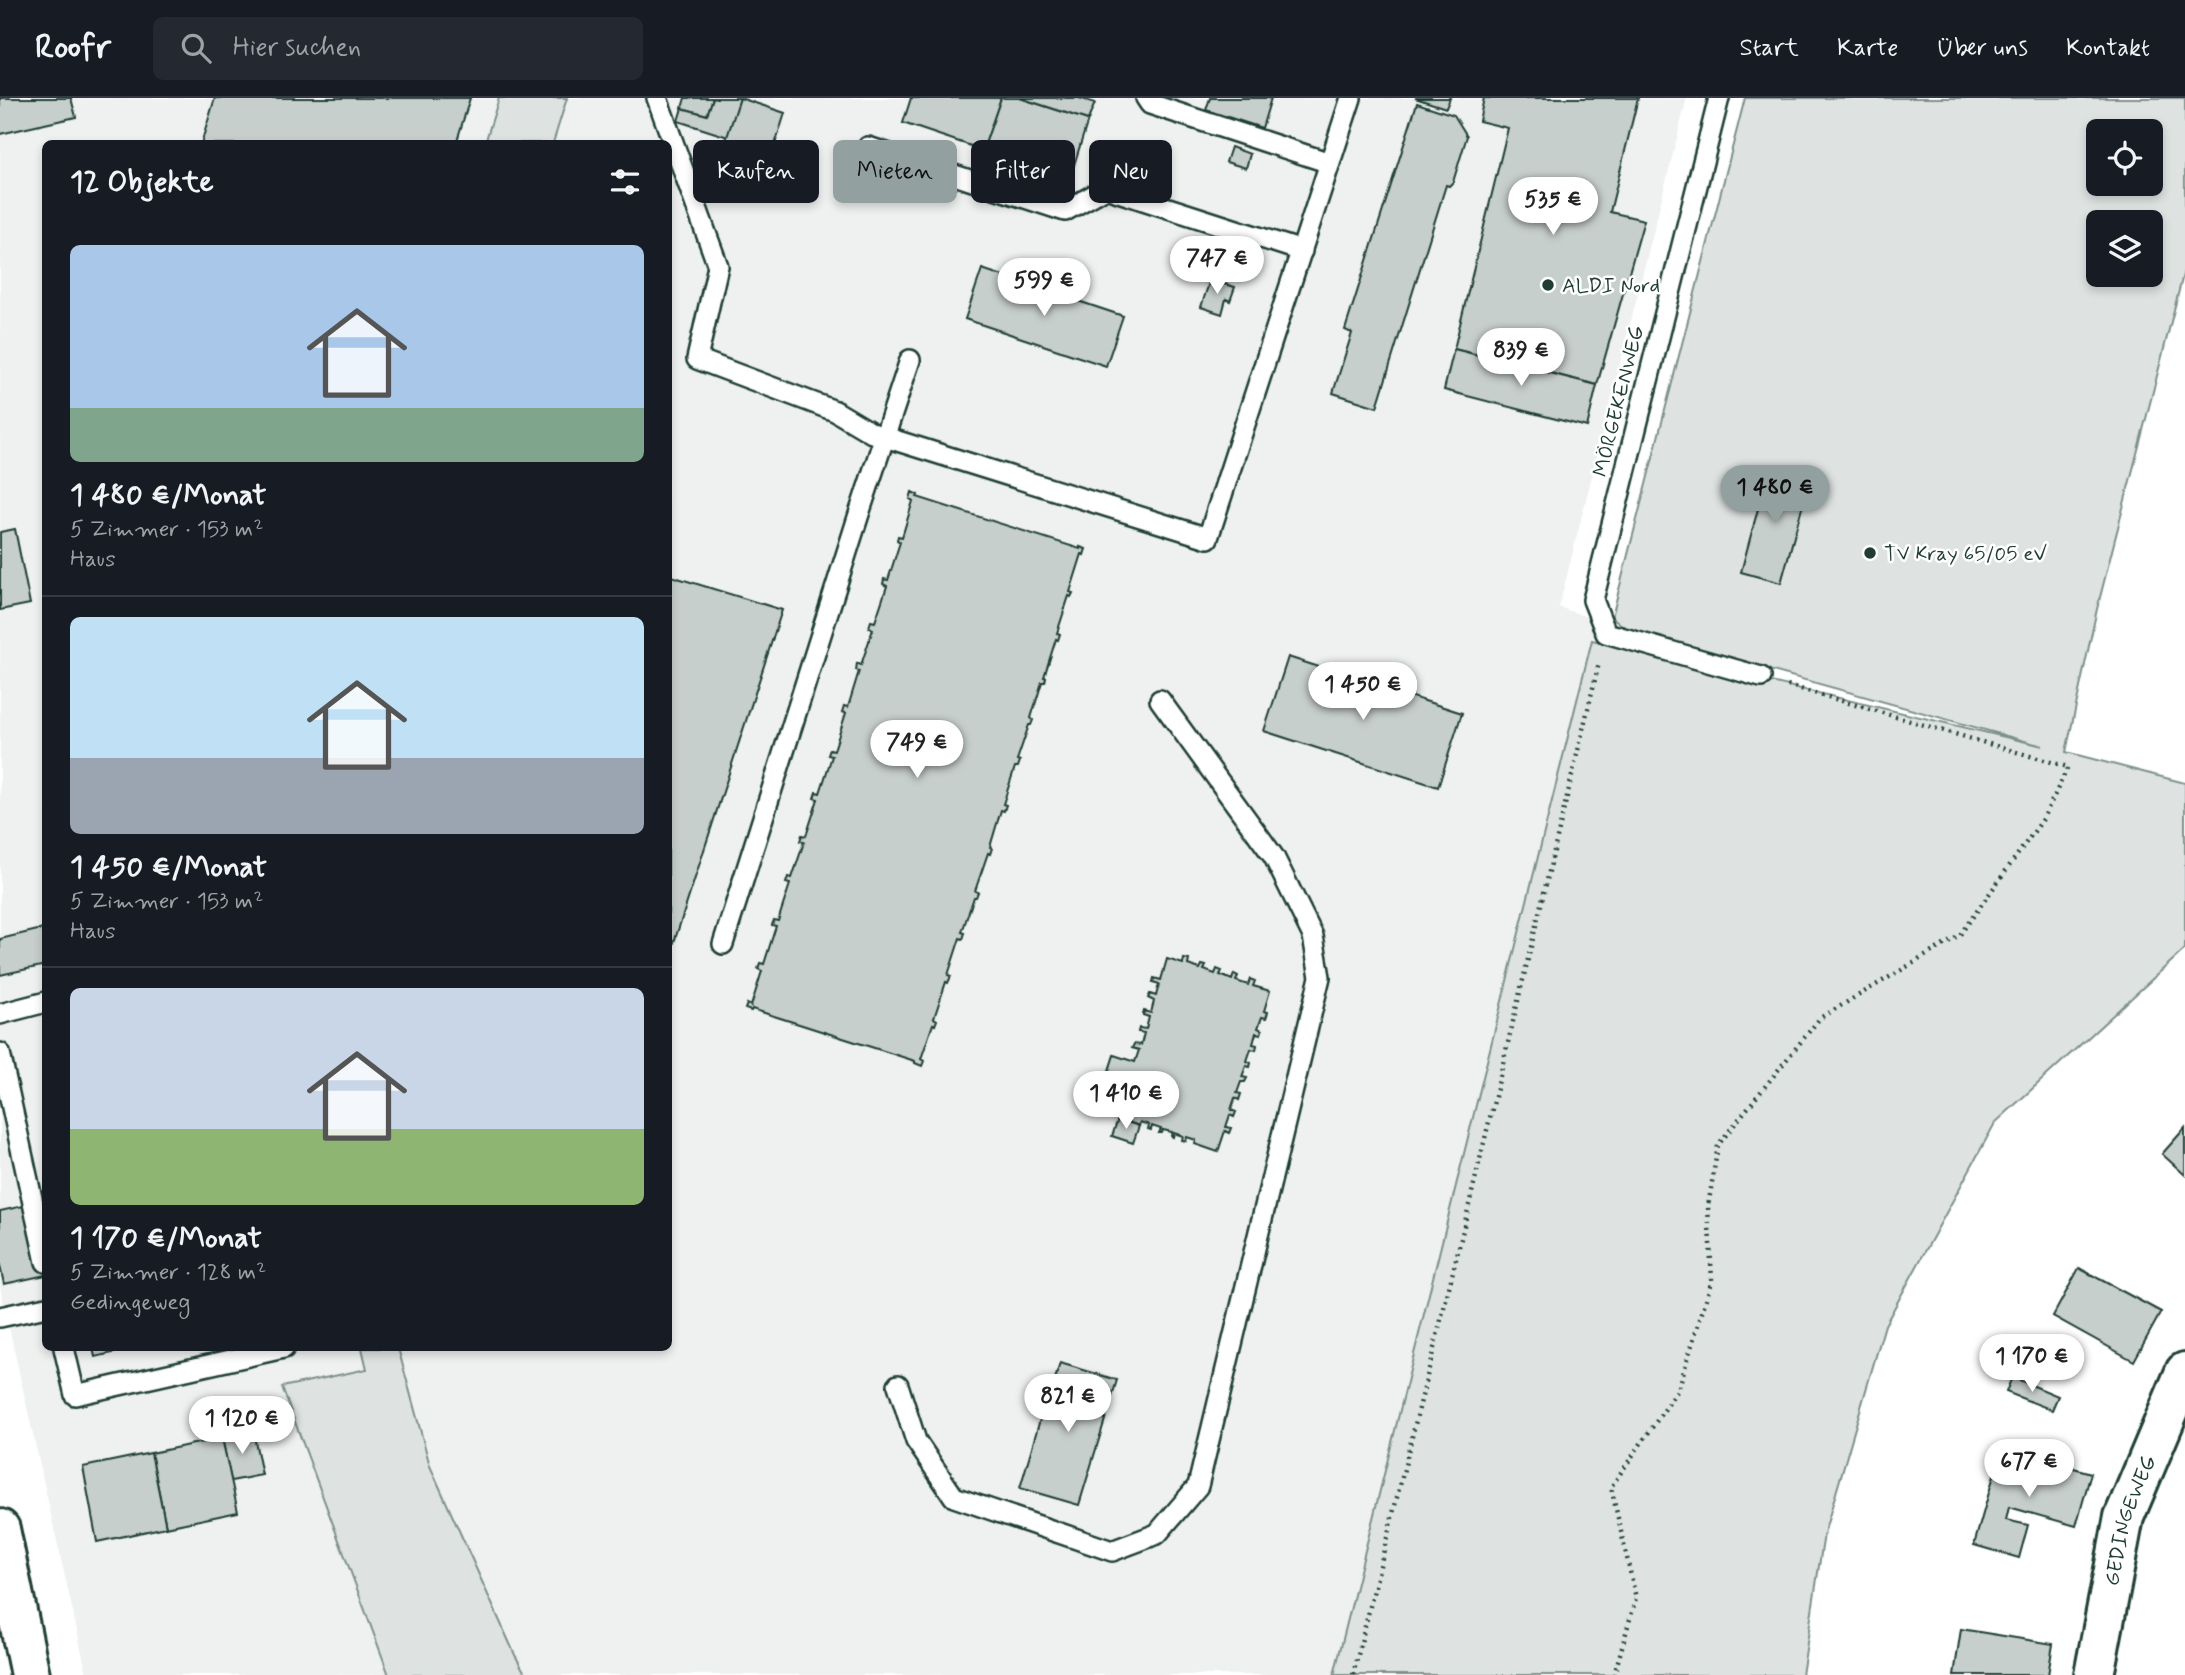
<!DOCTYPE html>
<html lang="de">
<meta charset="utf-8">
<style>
:root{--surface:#171b24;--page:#242831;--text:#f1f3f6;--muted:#9ea1a6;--line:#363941;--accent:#92a19f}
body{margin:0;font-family:Mynerve,sans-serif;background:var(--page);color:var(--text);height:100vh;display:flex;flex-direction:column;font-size:26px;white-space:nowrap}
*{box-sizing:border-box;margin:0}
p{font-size:23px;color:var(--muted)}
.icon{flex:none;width:38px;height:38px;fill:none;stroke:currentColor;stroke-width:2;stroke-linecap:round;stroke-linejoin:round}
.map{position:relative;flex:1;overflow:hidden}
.sheet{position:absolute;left:42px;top:42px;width:630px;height:1211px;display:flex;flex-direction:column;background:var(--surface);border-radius:10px;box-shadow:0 4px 10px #0003}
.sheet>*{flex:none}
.guide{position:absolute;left:693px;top:42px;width:665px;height:63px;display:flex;gap:14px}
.controls{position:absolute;left:2086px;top:21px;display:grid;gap:14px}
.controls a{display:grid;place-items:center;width:77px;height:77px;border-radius:10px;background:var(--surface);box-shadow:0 4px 10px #0003;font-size:35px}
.price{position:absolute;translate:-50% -60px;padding:0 16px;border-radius:24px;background:#fff;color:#222;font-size:23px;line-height:46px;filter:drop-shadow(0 2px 4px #0008)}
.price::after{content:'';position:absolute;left:50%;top:42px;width:21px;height:16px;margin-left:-10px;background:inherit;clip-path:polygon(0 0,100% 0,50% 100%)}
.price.selected{background:var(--accent);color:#111}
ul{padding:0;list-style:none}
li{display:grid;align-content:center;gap:14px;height:371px;padding:0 28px}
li+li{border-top:2px solid var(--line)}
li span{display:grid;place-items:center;height:217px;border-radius:10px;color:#555}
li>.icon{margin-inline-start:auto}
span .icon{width:126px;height:126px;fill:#fffc;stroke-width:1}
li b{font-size:30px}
h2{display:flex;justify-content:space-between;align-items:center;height:84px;padding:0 28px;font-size:30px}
.tag{padding:0 24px;border-radius:10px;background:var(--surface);box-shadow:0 4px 10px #0003;font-size:24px;line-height:63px}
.tag.selected{background:var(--accent);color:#111}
header{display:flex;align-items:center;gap:42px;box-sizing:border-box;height:98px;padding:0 35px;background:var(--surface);border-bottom:2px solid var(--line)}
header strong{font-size:33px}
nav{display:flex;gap:38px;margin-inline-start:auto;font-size:24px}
.search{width:490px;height:63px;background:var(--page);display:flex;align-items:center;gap:18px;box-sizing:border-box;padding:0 24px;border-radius:10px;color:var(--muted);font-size:26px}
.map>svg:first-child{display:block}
</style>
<header>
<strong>Roofr</strong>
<div class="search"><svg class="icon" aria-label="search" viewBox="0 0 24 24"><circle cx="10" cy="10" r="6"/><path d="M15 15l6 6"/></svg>Hier suchen</div>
<nav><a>Start</a><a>Karte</a><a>Über uns</a><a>Kontakt</a></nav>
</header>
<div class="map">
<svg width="2185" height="1577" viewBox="0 0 2185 1577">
<rect width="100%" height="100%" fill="#fff"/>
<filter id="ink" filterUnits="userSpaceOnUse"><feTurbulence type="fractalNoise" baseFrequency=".0143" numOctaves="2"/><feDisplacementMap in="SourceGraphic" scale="14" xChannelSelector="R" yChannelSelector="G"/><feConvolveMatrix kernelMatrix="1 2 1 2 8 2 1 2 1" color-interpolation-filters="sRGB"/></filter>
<g filter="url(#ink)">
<g fill="#eef1f0">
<polygon points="0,0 499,0 485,45 46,46 46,1250 362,1250 368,1271 282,1290 389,1577 87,1577 0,1189"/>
<polygon points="567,0 1687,0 1559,509 1598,523 1334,1577 526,1577 515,1557 430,1368 398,1250 668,1250 668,46 553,45"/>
</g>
<g fill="#dee3e2" stroke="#7e908b" stroke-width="2" fill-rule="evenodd">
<polygon points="499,0 567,0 553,45 485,45"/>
<path d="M 1745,0 L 2185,0 L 2185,169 L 2097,511 L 2066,654 L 2185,685 L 2185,851 L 1995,1025 L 1885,1227 L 1824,1436 L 1802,1577 L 1334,1577 L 1592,542 L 2043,648 L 1629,533 L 1612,519 ZM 2098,33 L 2151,33 L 2151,86 L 2098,86 ZM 2098,124 L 2151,124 L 2151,177 L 2098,177 Z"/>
<polygon points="362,1250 398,1250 430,1368 515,1557 526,1577 389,1577 282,1289 367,1271"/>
</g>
<g fill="#c7cfcc" stroke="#1f3d34" stroke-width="2">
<polygon points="0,0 71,0 76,19 0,36"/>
<polygon points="215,0 470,0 456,46 201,46"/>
<polygon points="685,0 713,0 707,17 682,10"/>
<polygon points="713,0 740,0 728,39 678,23 682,10 707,17"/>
<polygon points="740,0 785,15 769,66 723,51"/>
<polygon points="911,0 1001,0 983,52 903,25"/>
<polygon points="1001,0 1020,0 1088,22 1070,80 983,52"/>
<polygon points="1020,0 1079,0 1095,5 1088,22"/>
<polygon points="1210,0 1271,0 1262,30 1206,12"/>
<polygon points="1415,0 1450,0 1446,10"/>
<polygon points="1484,0 1638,0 1610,114 1644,122 1597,287 1454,251 1508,30 1479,23"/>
<polygon points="1417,5 1454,17 1467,38 1453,84 1449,88 1446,87 1377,309 1333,295 1352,235 1345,232"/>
<polygon points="1231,49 1250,56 1246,70 1226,64"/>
<polygon points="982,171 1123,218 1106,268 965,221"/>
<polygon points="1210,182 1235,189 1230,203 1226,201 1222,216 1201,209"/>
<polygon points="1454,251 1597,287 1587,329 1444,292"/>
<polygon points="1769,370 1810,381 1781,485 1741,474"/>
<polygon points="912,394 918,397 917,399 1080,451 1080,449 1086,451 1084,457 1082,456 1070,494 1073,495 1071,499 1069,498 1057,535 1060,536 1058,542 1056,541 1044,579 1046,579 1045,584 1042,584 1031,620 1033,622 1031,627 1029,627 1017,662 1020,663 1018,669 1015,669 1003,706 1006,707 1004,713 1001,712 990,749 992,750 990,756 988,755 975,793 978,794 976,799 974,799 962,834 965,835 963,841 960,840 948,877 951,878 948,885 946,884 934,920 937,922 935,927 933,926 921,961 924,963 922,968 915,965 915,963 752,911 751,913 745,911 747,906 751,908 762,873 758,871 760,865 764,866 776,828 772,827 774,822 778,823 790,786 786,785 788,779 792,780 804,744 800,743 802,737 806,738 818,701 814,700 816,694 820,695 832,658 828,657 830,651 834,652 846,615 842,614 844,608 848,609 859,573 856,572 857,565 861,567 873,531 869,529 871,523 875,524 887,488 883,486 884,481 888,482 900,444 897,442 898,438 902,439 913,403 910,401"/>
<polygon points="15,431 30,506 0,512 0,434"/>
<polygon points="668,477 782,512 668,863"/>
<polygon points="1288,559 1462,615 1438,689 1264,633"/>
<polygon points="46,830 46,867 0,877 0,841"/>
<polygon points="1167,861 1183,866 1184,861 1189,862 1188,867 1200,871 1202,867 1206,868 1204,872 1215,876 1217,871 1222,873 1220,877 1232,882 1234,876 1238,878 1236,883 1248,887 1250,881 1255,883 1253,888 1270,893 1264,913 1268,914 1266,920 1262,919 1258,930 1262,932 1261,936 1256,935 1253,946 1257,947 1256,952 1251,951 1247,963 1251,965 1250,969 1246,968 1242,979 1247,980 1245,984 1241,984 1237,995 1241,996 1239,1002 1235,1000 1231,1012 1236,1014 1234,1019 1230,1017 1226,1029 1231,1030 1229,1035 1225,1033 1218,1054 1195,1046 1196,1042 1187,1039 1186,1043 1182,1042 1183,1038 1174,1035 1173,1039 1171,1038 1172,1034 1163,1032 1162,1035 1159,1035 1161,1031 1152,1028 1151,1032 1148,1031 1149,1027 1140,1024 1139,1028 1096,1013 1114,957 1135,964 1139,952 1132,950 1134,946 1141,947 1144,935 1138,934 1139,930 1146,931 1149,919 1143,917 1144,913 1151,915 1154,903 1148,900 1150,896 1156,898 1159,886 1153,884 1154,880 1161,882"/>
<polygon points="1118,1021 1139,1028 1133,1045 1112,1038"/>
<polygon points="2185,1030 2185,1077 2162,1056"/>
<polygon points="46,1103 46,1177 4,1186 0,1168 0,1113"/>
<polygon points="2079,1170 2161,1214 2134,1263 2053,1218"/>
<polygon points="93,1250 134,1250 95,1259"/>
<polygon points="1060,1265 1117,1282 1079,1407 1020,1390 1046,1301 1049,1301"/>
<polygon points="2012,1279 2058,1298 2052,1312 2006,1294"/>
<polygon points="253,1333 262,1377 231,1383 222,1340"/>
<polygon points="222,1340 238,1414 166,1429 151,1355"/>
<polygon points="2002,1349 2091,1375 2076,1428 2009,1409 2006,1422 2028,1427 2019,1460 1974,1447"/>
<polygon points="151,1355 166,1429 97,1444 83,1369"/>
<polygon points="1961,1531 2053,1546 2048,1577 1954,1577"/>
</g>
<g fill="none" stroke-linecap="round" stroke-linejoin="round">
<defs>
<g id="lane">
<polyline points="657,0 718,168 697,261 835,313 872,335 1208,440 1351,0"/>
<polyline points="1146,0 1150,6 1330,65"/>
<polyline points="1719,0 1593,502 1606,535 1761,579"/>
<polyline points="868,49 1065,113 1106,90 1302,153"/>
<polyline points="723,846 859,416 910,262"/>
<polyline points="0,916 46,904"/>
<polyline points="0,955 46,1164"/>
<polyline points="0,1219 46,1209"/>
<polyline points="64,1250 75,1297 284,1250"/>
<polyline points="898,1287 916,1343 954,1399 1112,1453 1157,1436 1198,1388 1320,879 1313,838 1274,759 1160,602"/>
</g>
<g id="street">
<path id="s1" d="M 2094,1577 L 2124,1419 L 2185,1274"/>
</g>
<polyline id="secondary" points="0,1431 30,1577"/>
</defs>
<use href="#lane" stroke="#1f3d34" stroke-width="24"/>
<use href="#street" stroke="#1f3d34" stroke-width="44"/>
<use href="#secondary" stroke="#1f3d34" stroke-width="44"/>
<g stroke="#1f3d34" stroke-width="4.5" stroke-dasharray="2 5" stroke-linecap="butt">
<polyline points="1353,1577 1458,1153 1599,565"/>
<polyline points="1614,1577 1636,1500 1611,1389 1678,1292 1712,1182 1708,1109 1718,1047 1820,920 1959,838 2043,721 2068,669 1787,587"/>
</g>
<use href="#lane" stroke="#fff" stroke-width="19"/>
<use href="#street" stroke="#fff" stroke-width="38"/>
<use href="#secondary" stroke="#fff" stroke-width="38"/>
</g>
</g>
<g fill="#1f3d34" stroke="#fff" stroke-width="2.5">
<circle cx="1548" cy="187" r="7"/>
<circle cx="1870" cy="455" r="7"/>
</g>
<g text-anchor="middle" stroke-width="5" stroke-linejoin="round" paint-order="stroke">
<g font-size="21" fill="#1f3d34" stroke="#fff" text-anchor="start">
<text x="1562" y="194">ALDI Nord</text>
<text x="1884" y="462">TV Kray 65/05 eV</text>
</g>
<g font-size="21" fill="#1f3d34" stroke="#fff">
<text transform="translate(1618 303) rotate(-76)" y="7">MÖRGEKENWEG</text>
<text dy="7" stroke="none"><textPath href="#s1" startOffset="159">GEDINGEWEG</textPath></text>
</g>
</g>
</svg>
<div class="controls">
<a><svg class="icon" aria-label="locate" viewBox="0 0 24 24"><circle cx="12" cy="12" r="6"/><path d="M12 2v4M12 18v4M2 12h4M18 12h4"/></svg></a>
<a><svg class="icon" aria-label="layers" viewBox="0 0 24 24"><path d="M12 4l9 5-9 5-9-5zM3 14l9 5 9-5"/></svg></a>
</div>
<b class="price" style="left:1553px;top:139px">535 €</b>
<b class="price" style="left:1217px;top:198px">747 €</b>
<b class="price" style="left:1044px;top:220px">599 €</b>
<b class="price" style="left:1521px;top:290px">839 €</b>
<b class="price selected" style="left:1775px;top:427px">1 480 €</b>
<b class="price" style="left:1363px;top:624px">1 450 €</b>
<b class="price" style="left:917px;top:682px">749 €</b>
<b class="price" style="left:1126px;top:1033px">1 410 €</b>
<b class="price" style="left:2032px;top:1296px">1 170 €</b>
<b class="price" style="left:1068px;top:1336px">821 €</b>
<b class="price" style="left:242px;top:1358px">1 120 €</b>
<b class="price" style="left:2029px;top:1401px">677 €</b>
<div class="guide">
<a class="tag">Kaufen</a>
<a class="tag selected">Mieten</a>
<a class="tag">Filter</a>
<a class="tag">Neu</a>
</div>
<section class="sheet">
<h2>12 Objekte<svg class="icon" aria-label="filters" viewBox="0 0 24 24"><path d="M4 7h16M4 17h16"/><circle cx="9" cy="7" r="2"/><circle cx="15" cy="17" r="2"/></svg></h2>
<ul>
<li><span style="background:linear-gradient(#a9c7e8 75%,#7fa58c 0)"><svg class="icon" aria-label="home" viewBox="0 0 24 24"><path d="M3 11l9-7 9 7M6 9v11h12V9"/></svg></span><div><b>1 480 €/Monat</b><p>5 Zimmer · 153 m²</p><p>Haus</p></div></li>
<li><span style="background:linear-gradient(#bfe0f5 65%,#9aa5b1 0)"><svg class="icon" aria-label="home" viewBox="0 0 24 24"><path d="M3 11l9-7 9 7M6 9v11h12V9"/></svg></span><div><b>1 450 €/Monat</b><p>5 Zimmer · 153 m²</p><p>Haus</p></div></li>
<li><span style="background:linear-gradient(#c9d6e8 65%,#8fb573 0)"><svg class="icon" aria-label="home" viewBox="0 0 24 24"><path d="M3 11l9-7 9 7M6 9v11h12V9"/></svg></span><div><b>1 170 €/Monat</b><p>5 Zimmer · 128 m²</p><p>Gedingeweg</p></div></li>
</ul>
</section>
</div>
